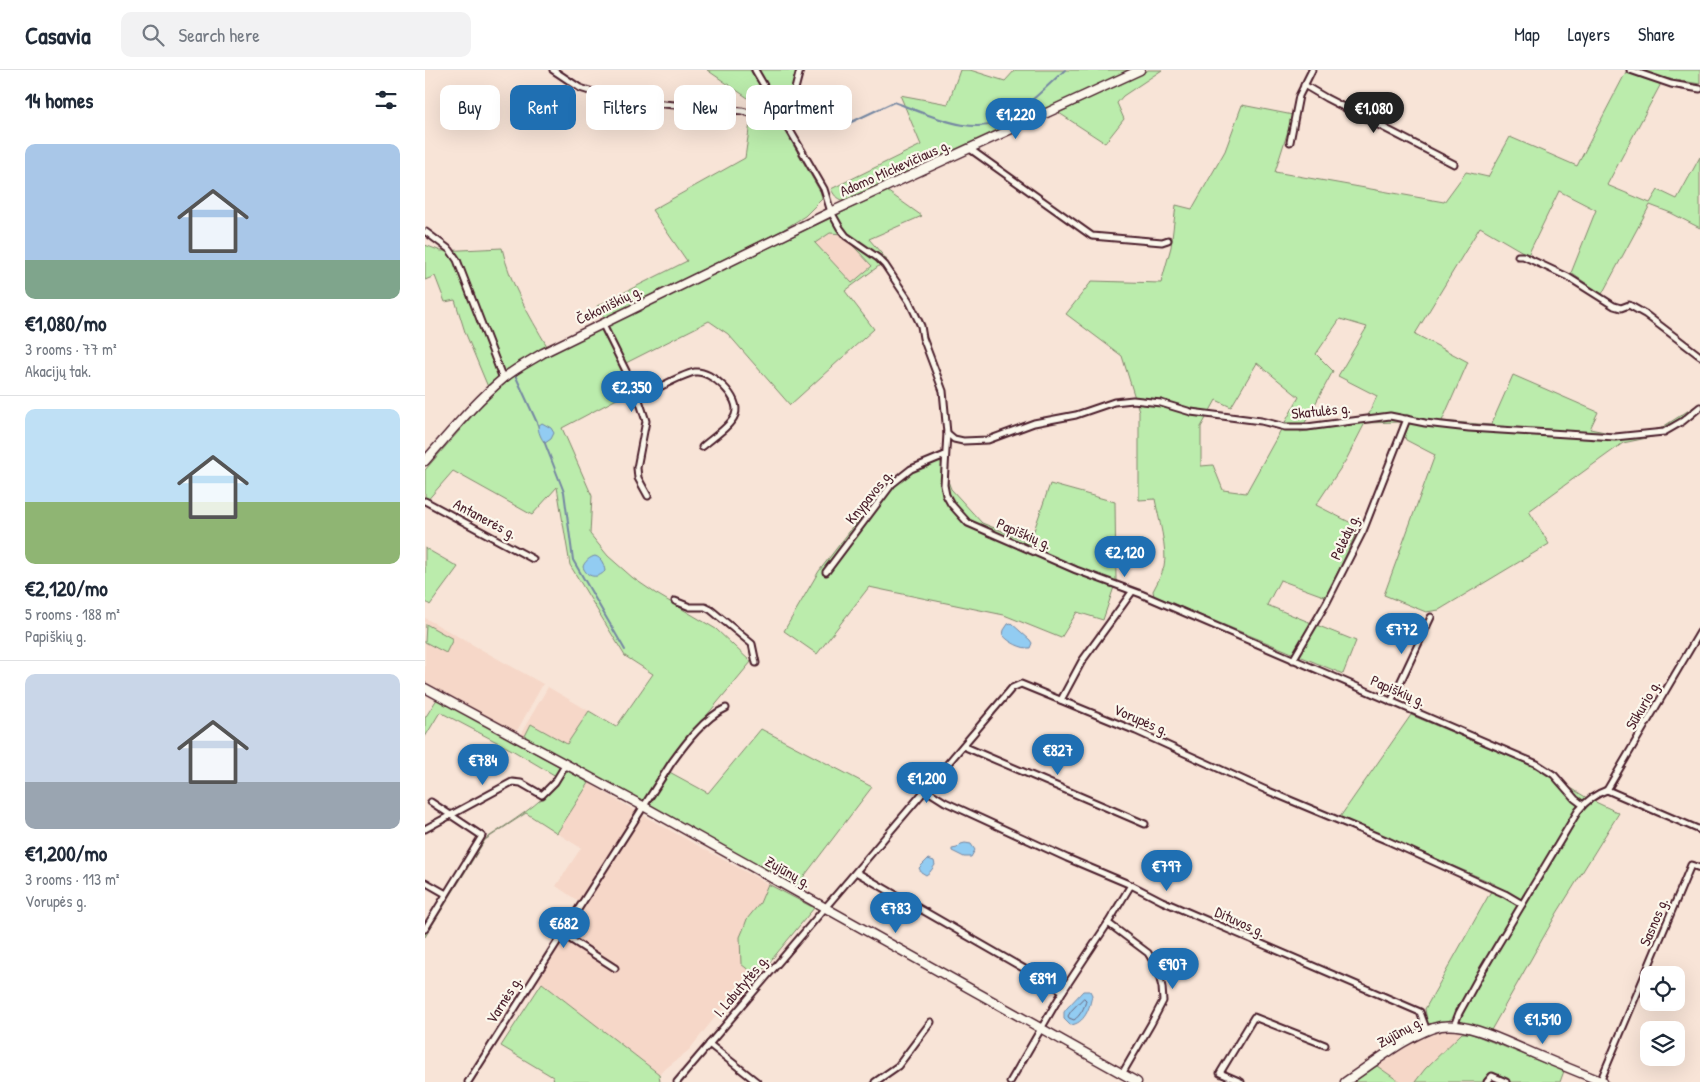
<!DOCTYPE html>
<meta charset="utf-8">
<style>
:root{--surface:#fff;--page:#f2f2f3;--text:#1f2937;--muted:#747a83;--line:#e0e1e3;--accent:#1f6fb2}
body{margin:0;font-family:"Patrick Hand",sans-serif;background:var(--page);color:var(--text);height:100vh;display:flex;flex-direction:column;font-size:19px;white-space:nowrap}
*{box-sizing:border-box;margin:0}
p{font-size:16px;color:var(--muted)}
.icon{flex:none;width:28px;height:28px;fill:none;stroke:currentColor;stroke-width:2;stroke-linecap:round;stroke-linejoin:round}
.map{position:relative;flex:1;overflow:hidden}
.side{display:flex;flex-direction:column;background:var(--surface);width:425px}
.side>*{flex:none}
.top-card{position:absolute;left:15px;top:15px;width:475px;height:45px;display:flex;gap:10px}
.tools{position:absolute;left:1215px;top:896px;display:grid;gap:10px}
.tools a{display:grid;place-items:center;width:45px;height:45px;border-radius:10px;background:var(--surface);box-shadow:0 5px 20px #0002;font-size:25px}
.price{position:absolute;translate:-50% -42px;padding:0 11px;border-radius:18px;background:var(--accent);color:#fff;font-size:16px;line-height:32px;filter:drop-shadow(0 1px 2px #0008)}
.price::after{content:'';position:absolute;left:50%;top:30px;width:15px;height:11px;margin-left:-8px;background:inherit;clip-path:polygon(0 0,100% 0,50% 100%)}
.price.on{background:#222;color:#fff}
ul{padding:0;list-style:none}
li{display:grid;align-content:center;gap:10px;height:265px;padding:0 25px}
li+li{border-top:1px solid var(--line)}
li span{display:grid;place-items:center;height:155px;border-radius:10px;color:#555}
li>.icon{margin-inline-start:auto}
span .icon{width:90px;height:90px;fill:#fffc;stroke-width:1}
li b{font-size:21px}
h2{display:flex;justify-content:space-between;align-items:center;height:60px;padding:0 25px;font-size:21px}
.pill{padding:0 18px;border-radius:10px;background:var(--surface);box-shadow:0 5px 20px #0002;font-size:18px;line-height:45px}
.pill.on{background:var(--accent);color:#fff}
header{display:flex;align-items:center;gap:30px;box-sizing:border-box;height:70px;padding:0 25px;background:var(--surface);border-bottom:1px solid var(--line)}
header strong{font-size:24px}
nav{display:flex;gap:28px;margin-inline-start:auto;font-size:18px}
.search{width:350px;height:45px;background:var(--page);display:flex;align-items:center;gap:12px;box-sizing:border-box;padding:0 18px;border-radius:10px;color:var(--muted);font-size:19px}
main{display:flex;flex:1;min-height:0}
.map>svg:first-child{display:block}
</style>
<header>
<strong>Casavia</strong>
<div class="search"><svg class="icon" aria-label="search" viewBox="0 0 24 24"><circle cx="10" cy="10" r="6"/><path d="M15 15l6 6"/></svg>Search here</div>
<nav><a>Map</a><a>Layers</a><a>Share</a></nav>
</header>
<main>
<section class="side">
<h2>14 homes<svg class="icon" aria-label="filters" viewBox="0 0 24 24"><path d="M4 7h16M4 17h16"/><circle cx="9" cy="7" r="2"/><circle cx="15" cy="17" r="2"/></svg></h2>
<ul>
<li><span style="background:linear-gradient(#a9c7e8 75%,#7fa58c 0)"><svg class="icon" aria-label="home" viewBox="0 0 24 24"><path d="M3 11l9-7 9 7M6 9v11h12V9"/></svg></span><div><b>€1,080/mo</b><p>3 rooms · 77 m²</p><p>Akacijų tak.</p></div></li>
<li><span style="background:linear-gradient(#bfe0f5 60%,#8fb573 0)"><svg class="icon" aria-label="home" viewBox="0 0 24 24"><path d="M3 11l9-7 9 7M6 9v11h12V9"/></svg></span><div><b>€2,120/mo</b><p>5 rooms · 188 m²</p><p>Papiškių g.</p></div></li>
<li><span style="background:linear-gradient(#c9d6e8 70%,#9aa5b1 0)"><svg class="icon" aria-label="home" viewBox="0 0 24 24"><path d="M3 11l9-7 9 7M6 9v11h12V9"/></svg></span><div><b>€1,200/mo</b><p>3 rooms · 113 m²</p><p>Vorupės g.</p></div></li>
</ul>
</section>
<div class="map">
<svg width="1275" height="1012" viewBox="0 0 1275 1012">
<rect width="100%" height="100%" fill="#f8e4d7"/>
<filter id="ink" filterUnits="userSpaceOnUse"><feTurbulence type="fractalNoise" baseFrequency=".02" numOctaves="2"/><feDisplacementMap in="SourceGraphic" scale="10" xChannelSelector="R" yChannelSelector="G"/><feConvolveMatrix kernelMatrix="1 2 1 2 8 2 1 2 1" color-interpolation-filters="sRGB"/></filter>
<g filter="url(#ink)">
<g fill="#f6d7c8">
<polygon points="405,163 417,164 447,196 427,213 390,173"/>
<polygon points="0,548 118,614 93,659 89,662 84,661 25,626 11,622 0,616"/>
<polygon points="123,617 164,641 142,674 106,654 99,668 97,665 98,660"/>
<polygon points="164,713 219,746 343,814 335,833 322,849 316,894 326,902 264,980 234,1004 117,913 106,907 153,831 131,816 156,778 132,763"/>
<polygon points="1035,960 1037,963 1000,999 990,1012 975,1012 952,996 989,972 1014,962"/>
</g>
<g fill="#bbecac" stroke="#82866c" fill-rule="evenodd">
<polygon points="282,0 325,0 348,38 345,40 339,39"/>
<polygon points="334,0 372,0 363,39 360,42 358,41"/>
<path d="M 535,0 L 545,0 L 580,11 L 590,0 L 708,0 L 421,131 C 413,130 410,127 406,119 L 496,75 L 475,25 L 523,34 Z"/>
<polygon points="723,0 737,0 698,26 692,33 699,49 680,73 634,43"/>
<path d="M 1202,0 L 1275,0 L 1275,14 L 1239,8 L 1182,115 L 1225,133 L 1233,120 L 1252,129 L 1275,87 L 1275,158 L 1246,143 L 1225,135 L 1177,224 L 1146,203 L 1171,140 L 1134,121 L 1103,185 L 1055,157 L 990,264 L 1043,292 L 1017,351 L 1066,355 L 1088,305 L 1173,342 L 1165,359 L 1190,364 L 1233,360 L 1275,333 L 1275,340 L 1241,364 L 1198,373 L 1104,441 L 1124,474 L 1014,540 L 1001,542 L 959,525 L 1010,385 L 981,370 L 974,352 L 940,353 L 921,390 L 891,435 L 934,457 L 901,527 L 855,510 L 842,535 L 931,571 L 918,604 L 729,526 L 728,521 C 732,513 737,505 739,496 C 743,480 733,446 730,429 L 714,430 L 714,341 L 697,286 L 641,244 L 667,211 L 736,213 L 746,177 L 751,135 L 767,139 L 800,81 L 817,35 L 868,45 L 850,102 L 1019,132 L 1041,102 L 1063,107 L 1085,67 L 1152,96 ZM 915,249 L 942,257 L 913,306 L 952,326 L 941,350 L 908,357 L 875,362 L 908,301 L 891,284 ZM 832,293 L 874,327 L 821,423 L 798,420 L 788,395 L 776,396 L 776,357 L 791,330 L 806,337 Z"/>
<polygon points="326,46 349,52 358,57 396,123 397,129 380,146 356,161 179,248 172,236 262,191 227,140 320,88"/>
<path d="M 462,121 L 497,146 L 444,169 L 462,190 L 420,221 L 449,259 L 365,335 L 303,264 L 284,251 L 195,296 L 207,321 L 137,358 L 167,426 L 165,464 L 183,486 L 208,508 L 230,523 L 291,559 L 326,592 L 253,680 L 239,699 L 283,723 L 336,659 L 447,717 L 371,817 L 99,668 L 106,654 L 142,674 L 164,641 L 191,657 L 228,604 L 200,586 L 145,495 L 132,417 L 107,445 L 28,401 L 0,433 L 0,400 L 55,337 L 79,314 L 101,297 L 171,261 ZM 405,163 L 417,164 L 447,196 L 427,213 L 390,173 Z"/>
<path d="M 0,175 L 16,181 L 77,178 C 85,214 104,245 122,276 L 94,292 L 63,317 L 40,262 L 30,230 L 20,232 L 10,206 L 0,210 Z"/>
<polygon points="515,390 526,419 557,453 605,472 625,414 690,432 691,511 678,550 652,542 636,568 579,545 444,517 392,584 359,561 394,501 462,413 488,395"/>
<polygon points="0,478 33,497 5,535 0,531"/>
<polygon points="1,554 28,569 21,583 0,572"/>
<path d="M 12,629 L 164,713 L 132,763 L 101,743 L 60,770 L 0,867 L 0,864 L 55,774 L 59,770 C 87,751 115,735 136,709 L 87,680 L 15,642 L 0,667 L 0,648 Z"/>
<polygon points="986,645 1117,700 1162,728 1194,743 1132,843 1065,962 1027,948 1022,952 1003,956 1000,939 1070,814 915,747"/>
<polygon points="343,814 389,838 334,905 326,902 316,894 315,867 318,860 322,849 335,833"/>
<polygon points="117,913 234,1004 235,1012 129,1012 128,1007 76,976"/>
<polygon points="1037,963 1045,963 1139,1001 1135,1012 990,1012 1000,999"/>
<polygon points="952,996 975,1012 928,1012"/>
</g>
<g fill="#92ccf2" stroke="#7587a2">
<path d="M 117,353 L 126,358 L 129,363 L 126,369 L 120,373 C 116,369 113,361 113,356 Z"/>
<path d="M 170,486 C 177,488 179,495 180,501 C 173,509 162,508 158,497 C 159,492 165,487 170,486 Z"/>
<path d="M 586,553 L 605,570 L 607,573 L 605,578 C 597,579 583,572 578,565 L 579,560 L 583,554 Z"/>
<polygon points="540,773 546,774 550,780 546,787 539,787 527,781 527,779 532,778 536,774"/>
<polygon points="503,789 509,791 510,795 505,802 501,805 496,802 494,798"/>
<path d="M 658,921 L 665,921 L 667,925 C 665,937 660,954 645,955 L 639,949 L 639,942 L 642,938 Z"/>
</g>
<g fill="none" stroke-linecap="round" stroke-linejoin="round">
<path stroke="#67647b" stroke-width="1" d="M 659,928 L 661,930 C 660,937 655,946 649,950 L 644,948 L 643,946 L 646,941 Z"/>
<g stroke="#7587a2" stroke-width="2">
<path d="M 394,25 L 409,52 L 418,56 L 469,32 C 505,45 551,70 587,46 C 606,33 623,15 640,0"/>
<polyline points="91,307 114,357"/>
<polyline points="119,371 139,422 148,490 200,580"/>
</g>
<defs>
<g id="street">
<polyline points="128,0 155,18 184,27 205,31 317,41 351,50 358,49"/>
<polyline points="330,0 399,119 406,142 415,158 421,166 453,188 460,195 484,231 496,256 498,268 518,321 522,363 519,415 521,425 526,434 543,453 651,500 716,524 1112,694 1129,705 1150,729 1158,735"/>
<polyline points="1205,0 1246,14 1275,19"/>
<polyline points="879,15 901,28 1029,94"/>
<polyline points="358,49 363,44 365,38 375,0"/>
<polyline points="865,72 874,26 887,0"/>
<polyline points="545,79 667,166 737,172 743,170"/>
<polyline points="1,162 25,180 32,190 78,309"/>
<polyline points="1093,186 1098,186 1143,207 1189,236 1196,238 1204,235 1220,244 1275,286"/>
<polyline points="177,253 211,321 221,351 212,398 213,408 223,426"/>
<path d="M 213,328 C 226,322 257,304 270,302 C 286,300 317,328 310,345 C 306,356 286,369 277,377"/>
<polyline points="522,363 529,369 538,371 563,370 609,353 651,345 689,332 708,330 736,333 766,342 836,351 860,357 882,357 965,346 1000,353 1044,358 1190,367 1239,362 1258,351 1275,337"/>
<polyline points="0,431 108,489"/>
<polyline points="401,502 467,414 486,399 520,385"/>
<polyline points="250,531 265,537 280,537 286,540 327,574 331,593"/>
<polyline points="868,590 902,532 938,461 982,349"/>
<polyline points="636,630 657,591 707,522"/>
<polyline points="966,632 1006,547"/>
<polyline points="538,676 720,754"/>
<polyline points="501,720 520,732 642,788 706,815 737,831 995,942 1002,961"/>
<polyline points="1182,720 1275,562"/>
<polyline points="1182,720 1275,760"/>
<polyline points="0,759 87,712 96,713 117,725 130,712 141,694"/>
<polyline points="431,802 638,921"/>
<polyline points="0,812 21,824"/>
<polyline points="683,853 723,883 732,898 737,917 738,931 726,954 697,1004"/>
<polyline points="0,859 57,766 6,732"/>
<polyline points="137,864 190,898"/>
<path d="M 1029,956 L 1034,943 L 1056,903 L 1153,741 C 1161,731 1170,724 1182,720"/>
<polyline points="284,974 332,1012"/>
<path d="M 43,1012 L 247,692 C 260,674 280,647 301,638"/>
<polyline points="252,1012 587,618 596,614 711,661 841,720 963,771 1080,824 1097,834"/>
<polyline points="450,1012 473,996 506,952"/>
<polyline points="585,1012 638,921 683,853 706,815"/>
<polyline points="816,1012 795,1003 829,947 900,975"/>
<polyline points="1062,1012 1067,1006 1081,1012"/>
<polyline points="1175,1012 1266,795 1275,798"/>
</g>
<g id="secondary">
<path d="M 0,391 C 25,363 50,332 79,308 C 91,298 105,291 118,283 L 406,142 L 715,0"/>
<polyline points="0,618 218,736 712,1012"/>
<path d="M 920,1012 C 946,995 986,962 1016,956 C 1043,952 1079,971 1103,981 C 1128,992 1153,1002 1178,1012"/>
</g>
</defs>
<use href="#street" stroke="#4a1f2b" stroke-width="9"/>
<use href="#secondary" stroke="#4a1f2b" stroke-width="11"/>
<use href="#street" stroke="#fbf7ec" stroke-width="5"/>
<use href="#secondary" stroke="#fbf7ec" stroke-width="8"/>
</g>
</g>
<g text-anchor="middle" stroke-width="4.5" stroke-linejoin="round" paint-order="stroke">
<g font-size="15" fill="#4a1f2b" stroke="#fbf7ec">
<text transform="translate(470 98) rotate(-24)" y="5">Adomo Mickevičiaus g.</text>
<text transform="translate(184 235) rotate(-26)" y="5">Čekoniškių g.</text>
<text transform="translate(896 341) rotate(-6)" y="5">Skatulės g.</text>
<text transform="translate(444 427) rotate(-51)" y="5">Knypavos g.</text>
<text transform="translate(60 449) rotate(28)" y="5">Antanerės g.</text>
<text transform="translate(599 464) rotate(23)" y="5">Papiškių g.</text>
<text transform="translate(920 467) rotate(-65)" y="5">Pelėdų g.</text>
<text transform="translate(973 621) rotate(23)" y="5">Papiškių g.</text>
<text transform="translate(1218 635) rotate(-60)" y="5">Sūkurio g.</text>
<text transform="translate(716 650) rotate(23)" y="5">Vorupės g.</text>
<text transform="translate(363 802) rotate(29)" y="5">Zujūnų g.</text>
<text transform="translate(815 852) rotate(24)" y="5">Dituvos g.</text>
<text transform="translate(1229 852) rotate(-67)" y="5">Sasnos g.</text>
<text transform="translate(316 916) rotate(-50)" y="5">I. Labutytės g.</text>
<text transform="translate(79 930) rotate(-58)" y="5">Varnės g.</text>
<text transform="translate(975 962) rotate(-29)" y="5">Zujūnų g.</text>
</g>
</g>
</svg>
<div class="tools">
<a><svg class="icon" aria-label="locate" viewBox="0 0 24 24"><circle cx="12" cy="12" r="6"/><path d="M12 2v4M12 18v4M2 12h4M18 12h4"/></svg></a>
<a><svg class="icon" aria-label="layers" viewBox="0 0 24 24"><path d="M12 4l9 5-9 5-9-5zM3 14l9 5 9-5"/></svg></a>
</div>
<b class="price on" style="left:949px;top:64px">€1,080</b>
<b class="price" style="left:591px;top:70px">€1,220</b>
<b class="price" style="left:207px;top:343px">€2,350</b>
<b class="price" style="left:700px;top:508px">€2,120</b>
<b class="price" style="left:977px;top:585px">€772</b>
<b class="price" style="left:633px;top:706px">€827</b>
<b class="price" style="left:58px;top:716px">€784</b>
<b class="price" style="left:502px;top:734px">€1,200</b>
<b class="price" style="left:742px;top:822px">€797</b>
<b class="price" style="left:471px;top:864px">€783</b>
<b class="price" style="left:139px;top:879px">€682</b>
<b class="price" style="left:748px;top:920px">€907</b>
<b class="price" style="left:618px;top:934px">€891</b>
<b class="price" style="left:1118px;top:975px">€1,510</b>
<div class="top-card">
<a class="pill">Buy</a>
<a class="pill on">Rent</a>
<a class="pill">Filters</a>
<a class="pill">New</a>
<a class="pill">Apartment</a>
</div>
</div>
</main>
